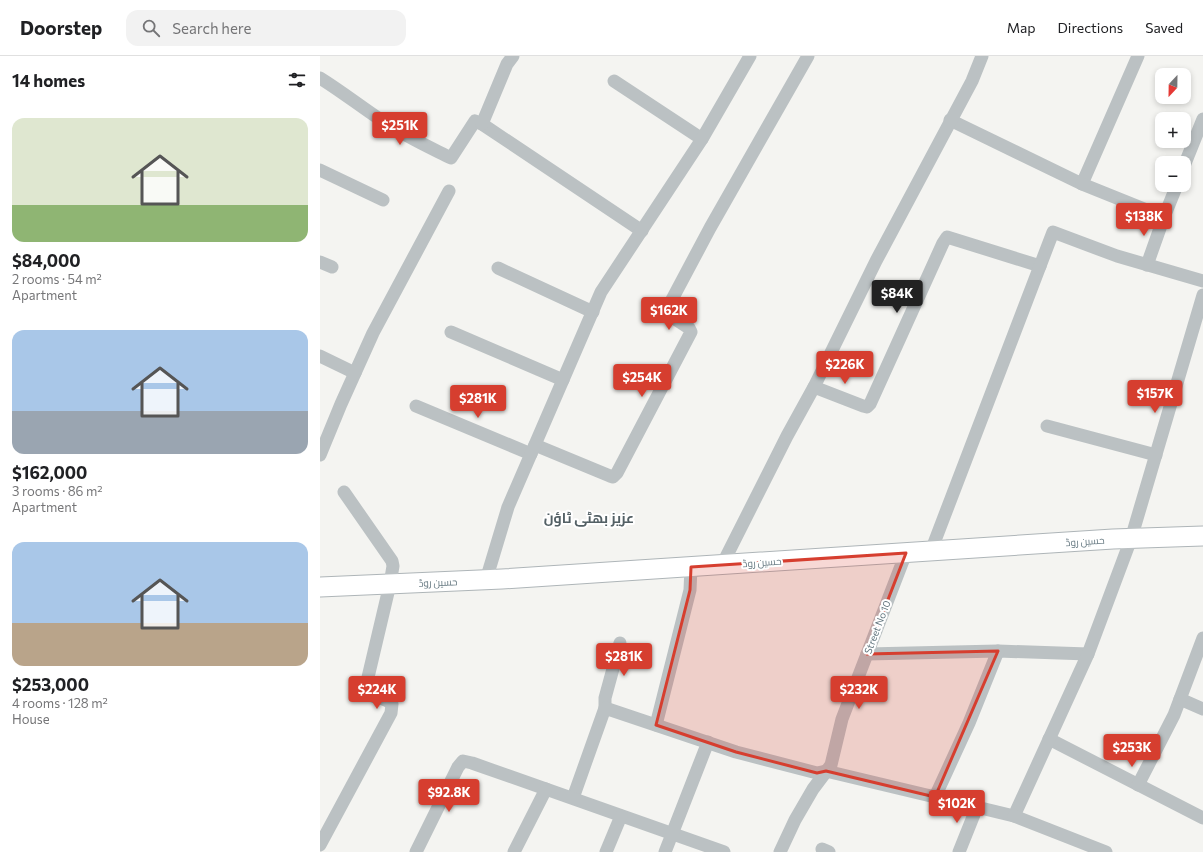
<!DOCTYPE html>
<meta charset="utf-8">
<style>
:root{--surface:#fff;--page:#f2f2f2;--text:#202124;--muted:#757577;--line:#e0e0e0;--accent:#d63e2f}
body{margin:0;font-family:Commissioner,Cairo,sans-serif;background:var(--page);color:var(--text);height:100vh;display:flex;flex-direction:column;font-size:15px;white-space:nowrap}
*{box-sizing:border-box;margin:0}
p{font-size:13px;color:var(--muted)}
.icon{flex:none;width:22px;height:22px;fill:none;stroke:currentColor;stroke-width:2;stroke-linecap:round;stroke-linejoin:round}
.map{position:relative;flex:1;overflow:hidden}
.details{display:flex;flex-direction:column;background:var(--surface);width:320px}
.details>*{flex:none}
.needle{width:26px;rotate:202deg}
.buttons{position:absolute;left:835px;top:12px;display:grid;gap:8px}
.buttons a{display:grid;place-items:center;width:36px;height:36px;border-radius:8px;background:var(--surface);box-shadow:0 2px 6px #0003;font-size:20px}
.price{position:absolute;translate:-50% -34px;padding:0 9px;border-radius:4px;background:var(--accent);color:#fff;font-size:13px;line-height:26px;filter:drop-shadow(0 1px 2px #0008)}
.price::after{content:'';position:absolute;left:50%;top:24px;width:12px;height:9px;margin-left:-6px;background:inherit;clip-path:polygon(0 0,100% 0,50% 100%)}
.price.on{background:#222;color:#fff}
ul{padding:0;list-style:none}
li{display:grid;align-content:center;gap:8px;height:212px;padding:0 12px}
li span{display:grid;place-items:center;height:124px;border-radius:12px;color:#555}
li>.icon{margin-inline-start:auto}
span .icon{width:72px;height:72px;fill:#fffc;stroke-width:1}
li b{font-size:17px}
h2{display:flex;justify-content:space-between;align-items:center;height:48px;padding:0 12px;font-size:17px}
header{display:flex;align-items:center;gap:24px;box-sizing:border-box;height:56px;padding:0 20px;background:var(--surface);border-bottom:1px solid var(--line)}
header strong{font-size:19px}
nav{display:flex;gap:22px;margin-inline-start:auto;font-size:14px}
.search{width:280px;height:36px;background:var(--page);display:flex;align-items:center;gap:10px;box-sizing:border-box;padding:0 14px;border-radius:12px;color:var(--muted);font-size:15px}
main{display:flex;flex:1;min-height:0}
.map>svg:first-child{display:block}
</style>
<header>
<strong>Doorstep</strong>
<div class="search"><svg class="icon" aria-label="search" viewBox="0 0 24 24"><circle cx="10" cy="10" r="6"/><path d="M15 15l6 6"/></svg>Search here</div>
<nav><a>Map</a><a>Directions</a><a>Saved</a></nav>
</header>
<main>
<section class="details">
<h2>14 homes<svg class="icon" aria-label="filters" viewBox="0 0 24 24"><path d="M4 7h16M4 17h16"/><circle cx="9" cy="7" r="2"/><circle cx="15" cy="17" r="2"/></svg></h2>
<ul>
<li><span style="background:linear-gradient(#dfe7d0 70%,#8fb573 0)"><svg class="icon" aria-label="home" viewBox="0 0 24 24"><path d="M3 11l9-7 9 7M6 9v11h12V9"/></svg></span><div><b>$84,000</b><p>2 rooms · 54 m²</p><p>Apartment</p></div></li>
<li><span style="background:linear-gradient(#a9c7e8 65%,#9aa5b1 0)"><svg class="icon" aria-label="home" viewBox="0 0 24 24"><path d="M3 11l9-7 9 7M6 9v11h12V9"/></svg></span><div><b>$162,000</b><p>3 rooms · 86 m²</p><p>Apartment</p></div></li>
<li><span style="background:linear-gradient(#a9c7e8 65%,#b9a48a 0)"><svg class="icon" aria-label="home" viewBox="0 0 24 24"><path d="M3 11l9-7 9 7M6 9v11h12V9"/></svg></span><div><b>$253,000</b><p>4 rooms · 128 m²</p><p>House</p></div></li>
</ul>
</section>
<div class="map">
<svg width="883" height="796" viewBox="0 0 883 796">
<rect width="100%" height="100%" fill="#f4f4f1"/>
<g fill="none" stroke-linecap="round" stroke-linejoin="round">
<defs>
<polyline id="secondary" points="0,531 182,523 793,483 883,480"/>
</defs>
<use href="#secondary" stroke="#aeb5b8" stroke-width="21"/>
<g stroke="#bbc1c3" stroke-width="13">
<path d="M 0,22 C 21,35 40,50 61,64 C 83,79 107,90 131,102 L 155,65 L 162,68 L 322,175"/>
<polyline points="294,25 382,83"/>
<polyline points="630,64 762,128 818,0"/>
<polyline points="162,68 187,8 193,0"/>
<polyline points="864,110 883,63"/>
<polyline points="0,114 63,144"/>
<polyline points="762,128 844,161 857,129"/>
<polyline points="0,206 12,211"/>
<polyline points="827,209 844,161"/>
<polyline points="178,212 273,256"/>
<polyline points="131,276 243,324"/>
<polyline points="0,300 35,317"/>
<polyline points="494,331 543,350 547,351 550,348 623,187 627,181 720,210"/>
<polyline points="96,350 211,398"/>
<polyline points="727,370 836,399"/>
<polyline points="215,389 290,420 293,421 297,417 371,276 369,272 346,257 348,251 390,172 488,0"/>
<polyline points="0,399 21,348 53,277 129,135"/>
<polyline points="611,495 733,176 797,200 883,225"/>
<polyline points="402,509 467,380 494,331 556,205 652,25 662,0"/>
<polyline points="166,524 188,451 281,236 382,83 430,0"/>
<polyline points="547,598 678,595 768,598"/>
<polyline points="860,643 883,653"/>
<polyline points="285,652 285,642 300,587"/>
<polyline points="336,669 370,534 371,511"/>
<polyline points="729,683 883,762"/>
<polyline points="818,729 854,659 883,582"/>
<polyline points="615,741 694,760 768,598 811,483 883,239"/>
<polyline points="253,742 285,652 416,696 497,717 506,715 615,741 649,667 678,595"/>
<polyline points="694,760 786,796"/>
<path d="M 0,789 L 71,657 L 72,648 C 64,640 50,643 45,634 L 70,528 L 73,510 L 72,505 L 24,436"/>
<polyline points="502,793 509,796"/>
<polyline points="96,796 138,711 143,705 152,707 404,796"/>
<polyline points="194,796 226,733"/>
<polyline points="286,796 301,760"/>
<polyline points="345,796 388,686"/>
<polyline points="460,796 475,764 493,733 511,709 522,663 586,497"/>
<polyline points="639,796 657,751"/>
</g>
<use href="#secondary" stroke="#fff" stroke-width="19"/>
</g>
<path fill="#d63e2f" fill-opacity="0.2" stroke="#d63e2f" stroke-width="3" stroke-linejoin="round" d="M 586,497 L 547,598 L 678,595 L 615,741 L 506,715 L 497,717 L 416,696 L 336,669 L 370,534 L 371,511 Z"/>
<g text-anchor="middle" stroke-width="4" stroke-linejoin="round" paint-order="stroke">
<g font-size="10" fill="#657880" stroke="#fff">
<text transform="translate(765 485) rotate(-4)" y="4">حسین روڈ</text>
<text transform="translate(442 506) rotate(-4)" y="4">حسین روڈ</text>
<text transform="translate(118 526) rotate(-2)" y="4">حسین روڈ</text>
<text transform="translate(557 571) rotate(-69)" y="4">Street No 10</text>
</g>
<g font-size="14" font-weight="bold" fill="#536065" stroke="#fff">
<text x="269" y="467">عزیز بھٹی ٹاؤن</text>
</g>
</g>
</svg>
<div class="buttons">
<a><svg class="needle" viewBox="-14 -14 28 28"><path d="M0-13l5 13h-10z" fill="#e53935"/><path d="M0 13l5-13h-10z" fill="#757577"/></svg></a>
<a>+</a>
<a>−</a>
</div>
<b class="price" style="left:80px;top:90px">$251K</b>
<b class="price" style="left:824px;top:181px">$138K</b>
<b class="price on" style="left:577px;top:258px">$84K</b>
<b class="price" style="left:349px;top:275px">$162K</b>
<b class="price" style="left:525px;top:329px">$226K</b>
<b class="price" style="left:322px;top:342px">$254K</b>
<b class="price" style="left:835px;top:358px">$157K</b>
<b class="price" style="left:158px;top:363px">$281K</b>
<b class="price" style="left:304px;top:621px">$281K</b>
<b class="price" style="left:57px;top:654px">$224K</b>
<b class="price" style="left:539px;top:654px">$232K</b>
<b class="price" style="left:812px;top:712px">$253K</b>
<b class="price" style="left:129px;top:757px">$92.8K</b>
<b class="price" style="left:637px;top:768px">$102K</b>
</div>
</main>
